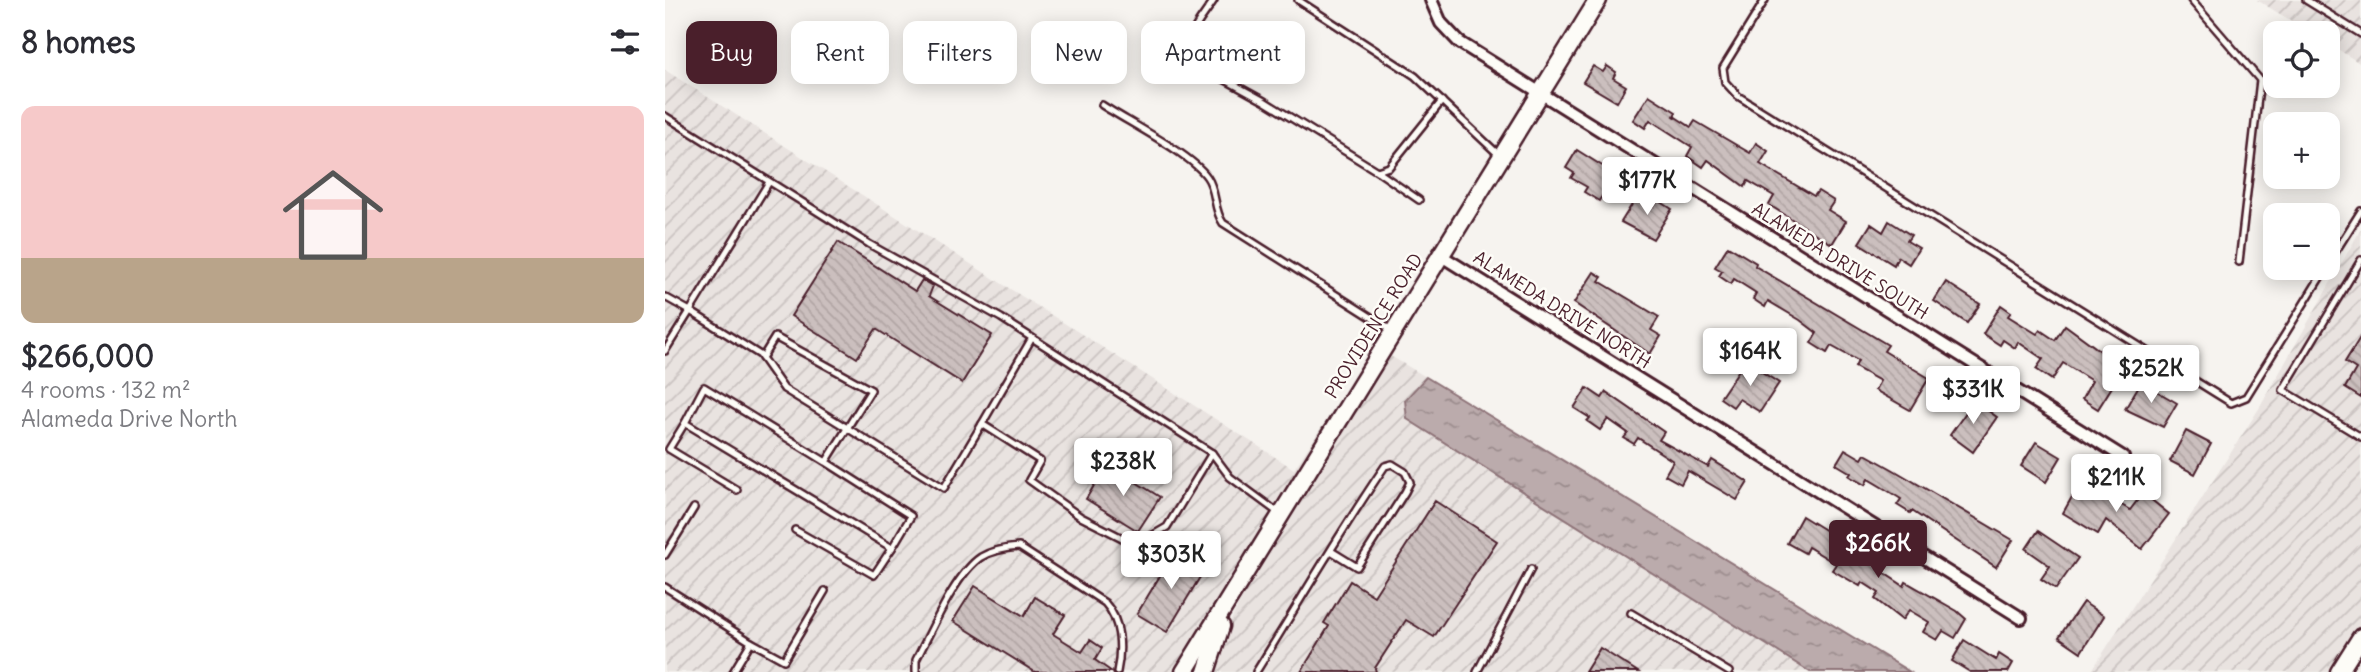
<!DOCTYPE html>
<meta charset="utf-8">
<style>
:root{--surface:#fff;--page:#f7f7f7;--text:#2b2b33;--muted:#7c7c81;--line:#e1e1e2;--accent:#4a1f2b}
body{margin:0;font-family:Delius,sans-serif;background:var(--page);color:var(--text);height:100vh;display:flex;flex-direction:column;font-size:26px;white-space:nowrap}
*{box-sizing:border-box;margin:0}
p{font-size:23px;color:var(--muted)}
.icon{flex:none;width:38px;height:38px;fill:none;stroke:currentColor;stroke-width:2;stroke-linecap:round;stroke-linejoin:round}
.map{position:relative;flex:1;overflow:hidden}
.panel{display:flex;flex-direction:column;background:var(--surface);width:665px}
.panel>*{flex:none}
.top-card{position:absolute;left:21px;top:21px;width:665px;height:63px;display:flex;gap:14px}
.controls{position:absolute;left:1598px;top:21px;display:grid;gap:14px}
.controls a{display:grid;place-items:center;width:77px;height:77px;border-radius:14px;background:var(--surface);box-shadow:0 4px 18px #0003;font-size:35px}
.price{position:absolute;translate:-50% -60px;padding:0 16px;border-radius:7px;background:#fff;color:#222;font-size:23px;line-height:46px;filter:drop-shadow(0 2px 4px #0008)}
.price::after{content:'';position:absolute;left:50%;top:42px;width:21px;height:16px;margin-left:-10px;background:inherit;clip-path:polygon(0 0,100% 0,50% 100%)}
.price.current{background:var(--accent);color:#fff}
ul{padding:0;list-style:none}
li{display:grid;align-content:center;gap:14px;height:371px;padding:0 21px}
li+li{border-top:2px solid var(--line)}
li span{display:grid;place-items:center;height:217px;border-radius:14px;color:#555}
li>.icon{margin-inline-start:auto}
span .icon{width:126px;height:126px;fill:#fffc;stroke-width:1}
li b{font-size:30px}
h2{display:flex;justify-content:space-between;align-items:center;height:84px;padding:0 21px;font-size:30px}
.pill{padding:0 24px;border-radius:14px;background:var(--surface);box-shadow:0 4px 18px #0003;font-size:24px;line-height:63px}
.pill.current{background:var(--accent);color:#fff}
main{display:flex;flex:1;min-height:0}
.map>svg:first-child{display:block}
</style>
<main>
<section class="panel">
<h2>8 homes<svg class="icon" aria-label="filters" viewBox="0 0 24 24"><path d="M4 7h16M4 17h16"/><circle cx="9" cy="7" r="2"/><circle cx="15" cy="17" r="2"/></svg></h2>
<ul>
<li><span style="background:linear-gradient(#f6c9c9 70%,#b9a48a 0)"><svg class="icon" aria-label="home" viewBox="0 0 24 24"><path d="M3 11l9-7 9 7M6 9v11h12V9"/></svg></span><div><b>$266,000</b><p>4 rooms · 132 m²</p><p>Alameda Drive North</p></div></li>
</ul>
</section>
<div class="map">
<svg width="1696" height="672" viewBox="0 0 1696 672">
<defs>
<pattern id="industrial-furrows" width="10" height="10" patternUnits="userSpaceOnUse" patternTransform="scale(1.75)"><rect width="10" height="10" fill="#e9e3e0"/><path d="M-1 1l2-2M0 10L10 0M9 11l2-2" fill="none" stroke="#c9c2c0"/></pattern>
<pattern id="water-ripples" width="26" height="14" patternUnits="userSpaceOnUse" patternTransform="scale(1.75)"><rect width="26" height="14" fill="#bbabac"/><path d="M2 4q2-2 4 0t4 0M15 11q2-2 4 0t4 0" fill="none" stroke="#9a8b8c"/></pattern>
<pattern id="building-back-hatch" width="6" height="6" patternUnits="userSpaceOnUse" patternTransform="scale(1.75)"><rect width="6" height="6" fill="#cbbfbe"/><path d="M-1 5l2 2M0 0l6 6M5-1l2 2" fill="none" stroke="#b0a4a3"/></pattern>
</defs>
<rect width="100%" height="100%" fill="#f6f3ef"/>
<filter id="ink" filterUnits="userSpaceOnUse"><feTurbulence type="fractalNoise" baseFrequency=".0143" numOctaves="2"/><feDisplacementMap in="SourceGraphic" scale="14" xChannelSelector="R" yChannelSelector="G"/><feConvolveMatrix kernelMatrix="1 2 1 2 8 2 1 2 1" color-interpolation-filters="sRGB"/></filter>
<g filter="url(#ink)">
<g fill="url(#industrial-furrows)">
<polygon points="1592,0 1696,0 1696,64 1663,43 1662,33 1646,33"/>
<polygon points="0,70 629,469 710,347 511,672 0,672"/>
<polygon points="1696,229 1696,625 1667,672 1426,672 1595,407"/>
<polygon points="722,354 761,377 750,387 743,420 1145,672 548,672 558,636 589,574"/>
</g>
<polygon fill="url(#water-ripples)" stroke="#8e7378" stroke-width="2" points="761,377 1245,672 1145,672 742,419 740,400"/>
<g fill="url(#building-back-hatch)" stroke="#4a1f2b" stroke-width="2">
<polygon points="928,66 938,72 942,66 951,72 948,78 961,86 952,102 918,82"/>
<polygon points="984,95 1011,112 1009,116 1026,127 1030,121 1085,153 1091,143 1103,151 1095,164 1149,196 1153,191 1169,201 1163,210 1181,221 1167,244 1104,205 1109,196 1083,181 1080,187 1043,160 1038,167 1022,156 1027,147 985,120 980,128 968,120"/>
<polygon points="912,150 950,174 934,201 919,192 922,187 906,178 909,173 901,168"/>
<polygon points="973,195 989,206 993,200 1007,209 988,239 956,222"/>
<polygon points="1224,221 1246,235 1242,241 1254,248 1244,264 1233,257 1229,265 1194,243 1206,224 1218,232"/>
<polygon points="173,242 250,291 257,280 268,286 264,296 327,335 297,383 211,329 192,358 126,316"/>
<polygon points="1063,246 1091,263 1090,266 1223,345 1219,351 1264,378 1245,410 1210,390 1215,381 1190,367 1193,361 1166,346 1162,353 1146,343 1152,333 1135,320 1103,301 1100,307 1088,299 1091,293 1069,279 1066,284 1054,276 1057,271 1050,267"/>
<polygon points="929,272 937,277 934,281 994,317 986,330 996,336 985,354 909,303"/>
<polygon points="1281,282 1315,304 1302,323 1269,301"/>
<polygon points="1336,305 1346,312 1343,316 1372,334 1375,330 1390,340 1400,325 1437,352 1439,349 1462,363 1433,409 1417,399 1427,381 1398,363 1387,380 1371,369 1378,359 1353,342 1350,348 1338,340 1335,345 1318,334"/>
<polygon points="1696,336 1696,398 1680,388 1691,369 1680,362"/>
<polygon points="1080,361 1114,383 1095,412 1074,399 1068,407 1055,398"/>
<polygon points="1476,382 1512,403 1498,427 1460,409"/>
<polygon points="922,388 937,398 941,392 999,432 994,440 1043,467 1047,460 1083,482 1072,500 1023,471 1016,484 1000,475 1008,461 973,438 969,444 959,438 963,433 943,419 935,430 922,421 925,418 909,408"/>
<polygon points="1309,401 1332,417 1308,452 1285,435"/>
<polygon points="1521,431 1546,444 1530,474 1505,461"/>
<polygon points="1371,442 1396,457 1381,482 1356,466"/>
<polygon points="1180,449 1197,459 1200,454 1227,469 1348,540 1331,567 1247,511 1245,513 1232,505 1236,499 1220,489 1203,479 1200,485 1184,476 1186,473 1171,464"/>
<polygon points="442,464 495,497 473,531 421,499"/>
<polygon points="1416,481 1465,510 1478,493 1504,514 1477,549 1441,520 1433,534 1398,513"/>
<polygon points="770,501 832,541 769,637 741,620 710,668 711,672 636,672 664,626 659,623 685,581 709,596"/>
<polygon points="1137,516 1216,565 1213,569 1239,586 1241,582 1292,611 1301,619 1290,638 1278,631 1272,640 1258,632 1264,622 1244,610 1237,620 1210,599 1214,593 1197,582 1195,586 1167,570 1171,564 1143,547 1140,553 1122,543"/>
<polygon points="1373,531 1413,558 1391,589 1376,579 1385,566 1361,549"/>
<polygon points="511,549 541,567 502,632 472,614"/>
<polygon points="310,586 359,616 370,597 400,615 388,634 417,652 425,640 437,648 430,660 447,672 370,672 288,621"/>
<polygon points="1418,602 1439,616 1416,652 1394,637"/>
<polygon points="1299,640 1331,660 1334,654 1348,663 1343,672 1305,672 1287,661"/>
<polygon points="935,648 973,672 920,672"/>
</g>
<g fill="none" stroke-linecap="round" stroke-linejoin="round">
<defs>
<g id="lane">
<path d="M 549,0 C 539,17 512,43 528,62 L 599,101 L 712,171 L 724,167 L 777,101"/>
<polyline points="633,0 750,76 833,154"/>
<polyline points="1100,0 1058,68 1060,82 1073,96 1566,403 1581,397 1661,268"/>
<polyline points="1526,0 1595,80 1574,262"/>
<polyline points="1641,0 1696,34"/>
<path d="M 437,105 C 463,122 526,154 542,177 C 552,191 548,209 558,223 L 728,331"/>
<polyline points="0,116 204,244 336,318 547,453 565,477 615,514"/>
<polyline points="712,171 754,200"/>
<polyline points="104,182 25,311 95,355 119,389 279,488 317,424 375,461 364,480 416,517 471,545 502,527 547,453"/>
<polyline points="1696,260 1618,390 1696,437"/>
<polyline points="1662,265 1696,211"/>
<polyline points="0,297 25,311 0,351"/>
<polyline points="97,358 110,337 206,390 161,462 39,387 20,423 227,548 246,516 161,462"/>
<polyline points="20,423 4,449 72,490"/>
<polyline points="317,424 367,338"/>
<polyline points="130,530 209,575 227,548"/>
<polyline points="0,555 29,508"/>
<polyline points="0,587 86,642 68,672"/>
<polyline points="966,613 1064,672"/>
<polyline points="86,642 119,660 160,591"/>
<path d="M 251,672 L 251,660 C 266,632 290,574 316,557 C 328,550 341,548 354,547 L 440,603 C 456,620 457,649 452,672"/>
<path d="M 591,672 C 634,603 674,533 720,466 L 727,464 L 740,472 L 745,482 L 740,492 L 692,567 L 666,551"/>
<polyline points="812,672 866,569"/>
</g>
<g id="street">
<polyline points="766,0 776,23 794,42 1458,457"/>
<polyline points="775,255 1356,618"/>
</g>
<g id="secondary">
<polyline points="519,672 933,0"/>
<polyline points="541,672 556,626"/>
<polyline points="1674,672 1696,637"/>
</g>
</defs>
<use href="#lane" stroke="#4a1f2b" stroke-width="10"/>
<use href="#street" stroke="#4a1f2b" stroke-width="16"/>
<use href="#secondary" stroke="#4a1f2b" stroke-width="21"/>
<use href="#lane" stroke="#fdfcf7" stroke-width="5"/>
<use href="#street" stroke="#fdfcf7" stroke-width="10"/>
<use href="#secondary" stroke="#fdfcf7" stroke-width="16"/>
</g>
</g>
<g text-anchor="middle" stroke-width="5" stroke-linejoin="round" paint-order="stroke">
<g font-size="18" fill="#4a1f2b" stroke="#fdfcf7">
<text transform="translate(1175 261) rotate(32)" y="6">ALAMEDA DRIVE SOUTH</text>
<text transform="translate(897 310) rotate(32)" y="6">ALAMEDA DRIVE NORTH</text>
<text transform="translate(709 326) rotate(-58)" y="6">PROVIDENCE ROAD</text>
</g>
</g>
</svg>
<div class="controls">
<a><svg class="icon" aria-label="locate" viewBox="0 0 24 24"><circle cx="12" cy="12" r="6"/><path d="M12 2v4M12 18v4M2 12h4M18 12h4"/></svg></a>
<a>+</a>
<a>−</a>
</div>
<b class="price" style="left:982px;top:217px">$177K</b>
<b class="price" style="left:1085px;top:388px">$164K</b>
<b class="price" style="left:1486px;top:405px">$252K</b>
<b class="price" style="left:1308px;top:426px">$331K</b>
<b class="price" style="left:458px;top:498px">$238K</b>
<b class="price" style="left:1451px;top:514px">$211K</b>
<b class="price current" style="left:1213px;top:580px">$266K</b>
<b class="price" style="left:506px;top:591px">$303K</b>
<div class="top-card">
<a class="pill current">Buy</a>
<a class="pill">Rent</a>
<a class="pill">Filters</a>
<a class="pill">New</a>
<a class="pill">Apartment</a>
</div>
</div>
</main>
